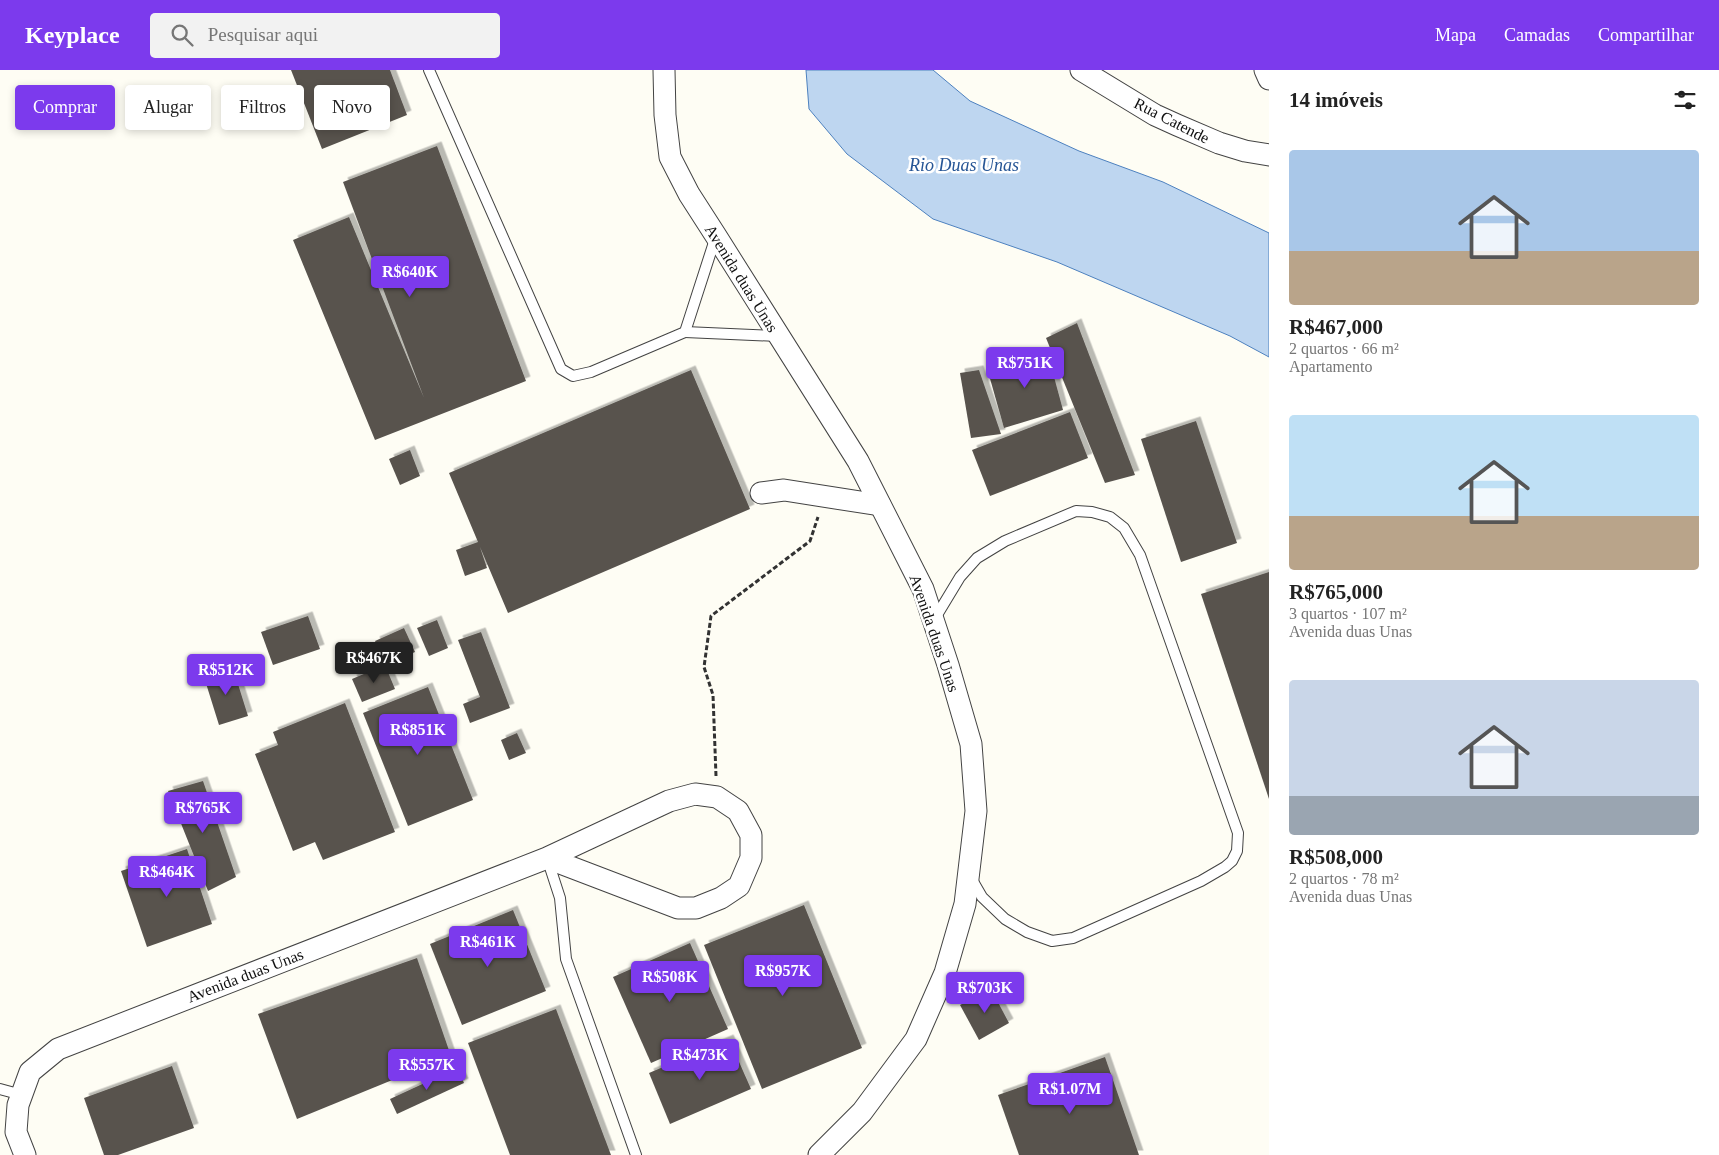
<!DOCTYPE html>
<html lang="pt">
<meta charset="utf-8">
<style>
:root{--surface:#fff;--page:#f2f2f2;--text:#222;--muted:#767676;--accent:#7c3aed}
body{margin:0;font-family:Georgia,serif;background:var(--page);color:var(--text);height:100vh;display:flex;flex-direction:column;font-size:19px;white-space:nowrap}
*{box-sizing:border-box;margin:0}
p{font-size:16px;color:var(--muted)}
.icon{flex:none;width:28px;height:28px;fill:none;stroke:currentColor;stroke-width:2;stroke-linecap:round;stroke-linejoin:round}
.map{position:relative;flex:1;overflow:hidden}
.side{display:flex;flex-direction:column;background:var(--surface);width:450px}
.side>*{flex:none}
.hud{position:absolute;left:15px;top:15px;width:475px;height:45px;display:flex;gap:10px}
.price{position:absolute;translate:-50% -42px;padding:0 11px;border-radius:5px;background:var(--accent);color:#fff;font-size:16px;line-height:32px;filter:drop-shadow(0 1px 2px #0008)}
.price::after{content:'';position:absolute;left:50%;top:30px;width:15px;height:11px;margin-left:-8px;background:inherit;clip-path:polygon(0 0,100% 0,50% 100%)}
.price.selected{background:#222;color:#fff}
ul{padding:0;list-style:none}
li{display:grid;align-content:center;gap:10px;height:265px;padding:0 20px}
li span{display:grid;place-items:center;height:155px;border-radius:5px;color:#555}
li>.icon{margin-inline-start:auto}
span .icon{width:90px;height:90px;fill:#fffc;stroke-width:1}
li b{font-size:21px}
h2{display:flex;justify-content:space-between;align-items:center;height:60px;padding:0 20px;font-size:21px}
.tag{padding:0 18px;border-radius:5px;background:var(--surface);box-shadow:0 2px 8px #0003;font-size:18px;line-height:45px}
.tag.selected{background:var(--accent);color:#fff}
header{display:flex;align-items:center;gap:30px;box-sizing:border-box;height:70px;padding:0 25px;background:var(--accent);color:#fff}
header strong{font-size:24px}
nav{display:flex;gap:28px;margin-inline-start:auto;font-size:18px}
.search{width:350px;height:45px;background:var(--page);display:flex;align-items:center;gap:12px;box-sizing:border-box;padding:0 18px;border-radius:5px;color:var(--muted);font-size:19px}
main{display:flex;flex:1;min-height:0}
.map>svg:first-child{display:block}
</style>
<header>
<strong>Keyplace</strong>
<div class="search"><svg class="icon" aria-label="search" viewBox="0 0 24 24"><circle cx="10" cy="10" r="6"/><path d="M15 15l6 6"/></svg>Pesquisar aqui</div>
<nav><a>Mapa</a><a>Camadas</a><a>Compartilhar</a></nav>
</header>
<main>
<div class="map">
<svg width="1269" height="1085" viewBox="0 0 1269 1085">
<defs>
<filter id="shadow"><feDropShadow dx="4.5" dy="-4.5" stdDeviation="0" flood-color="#0004"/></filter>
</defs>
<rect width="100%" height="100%" fill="#fefdf4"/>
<polygon fill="#bed6f0" stroke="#4d81bf" points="806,0 933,0 970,31 1079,81 1163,112 1269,163 1269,287 1230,266 1057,192 933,149 847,84 809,39"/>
<g fill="#58534e" filter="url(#shadow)">
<polygon points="291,0 390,0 407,45 322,79"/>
<polygon points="437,76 526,311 375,370 293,170 349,147 424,328 343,112"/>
<polygon points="1077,253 1135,405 1105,413 1046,268"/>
<polygon points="1047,281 1063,340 1004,358 987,298"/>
<polygon points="691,300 750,439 508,543 480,477 487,498 465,506 456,480 478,472 449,403"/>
<polygon points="979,300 1001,364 971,368 960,303"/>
<polygon points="1070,342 1088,388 990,426 972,380"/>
<polygon points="1196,351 1237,473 1181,492 1141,369"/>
<polygon points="410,380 420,406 400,415 389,389"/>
<polygon points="1269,502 1269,729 1201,524"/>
<polygon points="308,546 320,579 273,595 261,562"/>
<polygon points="437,550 448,578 429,586 417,558"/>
<polygon points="404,558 415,582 385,595 375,571"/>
<polygon points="481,562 510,638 470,653 463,634 480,627 458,570"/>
<polygon points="385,595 395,619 362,632 352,609"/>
<polygon points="233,598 248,646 219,655 204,607"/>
<polygon points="428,617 473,730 408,756 363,643"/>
<polygon points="345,633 395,762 323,790 315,772 293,781 255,684 278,675 273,662"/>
<polygon points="517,663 526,683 509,690 501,670"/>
<polygon points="203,711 236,807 208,821 168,721"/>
<polygon points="187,779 212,854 147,877 121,801"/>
<polygon points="804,835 862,978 762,1019 704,875"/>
<polygon points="513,840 546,921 462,955 430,874"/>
<polygon points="690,873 728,959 651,993 613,907"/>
<polygon points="417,888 451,986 297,1049 258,944"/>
<polygon points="991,919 1009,953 979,970 960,935"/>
<polygon points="556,939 611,1085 510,1085 468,973"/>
<polygon points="729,969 751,1019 670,1054 649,1003"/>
<polygon points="1105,987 1139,1085 1019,1085 998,1025"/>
<polygon points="172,996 194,1058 118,1085 104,1085 84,1028"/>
<polygon points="457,998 464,1013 397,1044 390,1029"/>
</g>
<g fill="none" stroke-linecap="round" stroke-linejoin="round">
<defs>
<g id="service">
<polyline points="429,0 561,299 573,306 591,302 685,262 716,166"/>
<polyline points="685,262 778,266"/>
<polyline points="934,550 960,507 977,488 1005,471 1076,441 1092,442 1110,447 1124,458 1140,485 1238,763 1237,781 1232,791 1225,797 1201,811 1073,868 1052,871 1027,862 1005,849 982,827 971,808"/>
<polyline points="547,788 560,828 566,889 636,1085"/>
<polyline points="0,1019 22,1025"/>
</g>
<g id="minor">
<polyline points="664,0 665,45 670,87 689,124 716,166 858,391 923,519 948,595 971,674 976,741 965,834 945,903 916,969 862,1042 819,1085"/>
<polyline points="1081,0 1155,45 1177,55 1219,73 1245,81 1269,85"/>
<polyline points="1265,0 1269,9"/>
<polyline points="761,423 784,420 880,435"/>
<polyline points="25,1085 16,1062 18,1035 30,1002 58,979 547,788 669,731 695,724 717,727 738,741 751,765 751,788 739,816 721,828 696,838 678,838 547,788"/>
</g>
</defs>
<use href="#service" stroke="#434343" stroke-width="12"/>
<use href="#minor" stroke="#434343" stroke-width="23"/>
<polyline stroke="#323232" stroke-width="3" stroke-dasharray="5 2.5" stroke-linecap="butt" points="716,706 713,625 704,597 711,546 810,471 818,447"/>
<use href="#service" stroke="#fff" stroke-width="10"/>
<use href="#minor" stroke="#fff" stroke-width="21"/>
</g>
<g text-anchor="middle" stroke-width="5" stroke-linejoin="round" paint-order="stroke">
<g font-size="16" fill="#101010" stroke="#fff">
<text transform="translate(1172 50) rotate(27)" y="6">Rua Catende</text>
<text transform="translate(742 208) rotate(58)" y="6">Avenida duas Unas</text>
<text transform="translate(935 563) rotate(71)" y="6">Avenida duas Unas</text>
<text transform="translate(245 905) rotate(-21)" y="6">Avenida duas Unas</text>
</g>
<g font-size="18" font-style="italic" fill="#265595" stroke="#fff">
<text x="964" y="101">Rio Duas Unas</text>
</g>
</g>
</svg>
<b class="price" style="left:410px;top:228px">R$640K</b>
<b class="price" style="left:1025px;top:319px">R$751K</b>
<b class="price selected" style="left:374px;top:614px">R$467K</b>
<b class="price" style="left:226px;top:626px">R$512K</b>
<b class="price" style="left:418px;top:686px">R$851K</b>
<b class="price" style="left:203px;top:764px">R$765K</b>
<b class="price" style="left:167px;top:828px">R$464K</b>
<b class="price" style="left:488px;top:898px">R$461K</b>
<b class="price" style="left:783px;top:927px">R$957K</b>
<b class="price" style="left:670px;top:933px">R$508K</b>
<b class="price" style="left:985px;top:944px">R$703K</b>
<b class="price" style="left:700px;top:1011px">R$473K</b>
<b class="price" style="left:427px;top:1021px">R$557K</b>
<b class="price" style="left:1070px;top:1045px">R$1.07M</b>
<div class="hud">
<a class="tag selected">Comprar</a>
<a class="tag">Alugar</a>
<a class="tag">Filtros</a>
<a class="tag">Novo</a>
</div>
</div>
<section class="side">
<h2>14 imóveis<svg class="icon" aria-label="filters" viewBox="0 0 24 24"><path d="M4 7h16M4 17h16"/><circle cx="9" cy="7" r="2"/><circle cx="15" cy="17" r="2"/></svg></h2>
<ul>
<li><span style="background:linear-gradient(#a9c7e8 65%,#b9a48a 0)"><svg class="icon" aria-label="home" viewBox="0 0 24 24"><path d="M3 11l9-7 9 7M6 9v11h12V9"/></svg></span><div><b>R$467,000</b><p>2 quartos · 66 m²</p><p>Apartamento</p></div></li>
<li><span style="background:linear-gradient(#bfe0f5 65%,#b9a48a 0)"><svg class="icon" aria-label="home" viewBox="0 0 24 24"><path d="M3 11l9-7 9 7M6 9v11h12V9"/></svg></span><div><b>R$765,000</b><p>3 quartos · 107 m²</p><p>Avenida duas Unas</p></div></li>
<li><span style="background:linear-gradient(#c9d6e8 75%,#9aa5b1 0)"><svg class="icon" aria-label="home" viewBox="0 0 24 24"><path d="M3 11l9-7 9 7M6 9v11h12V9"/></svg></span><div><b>R$508,000</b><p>2 quartos · 78 m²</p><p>Avenida duas Unas</p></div></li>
</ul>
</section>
</main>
